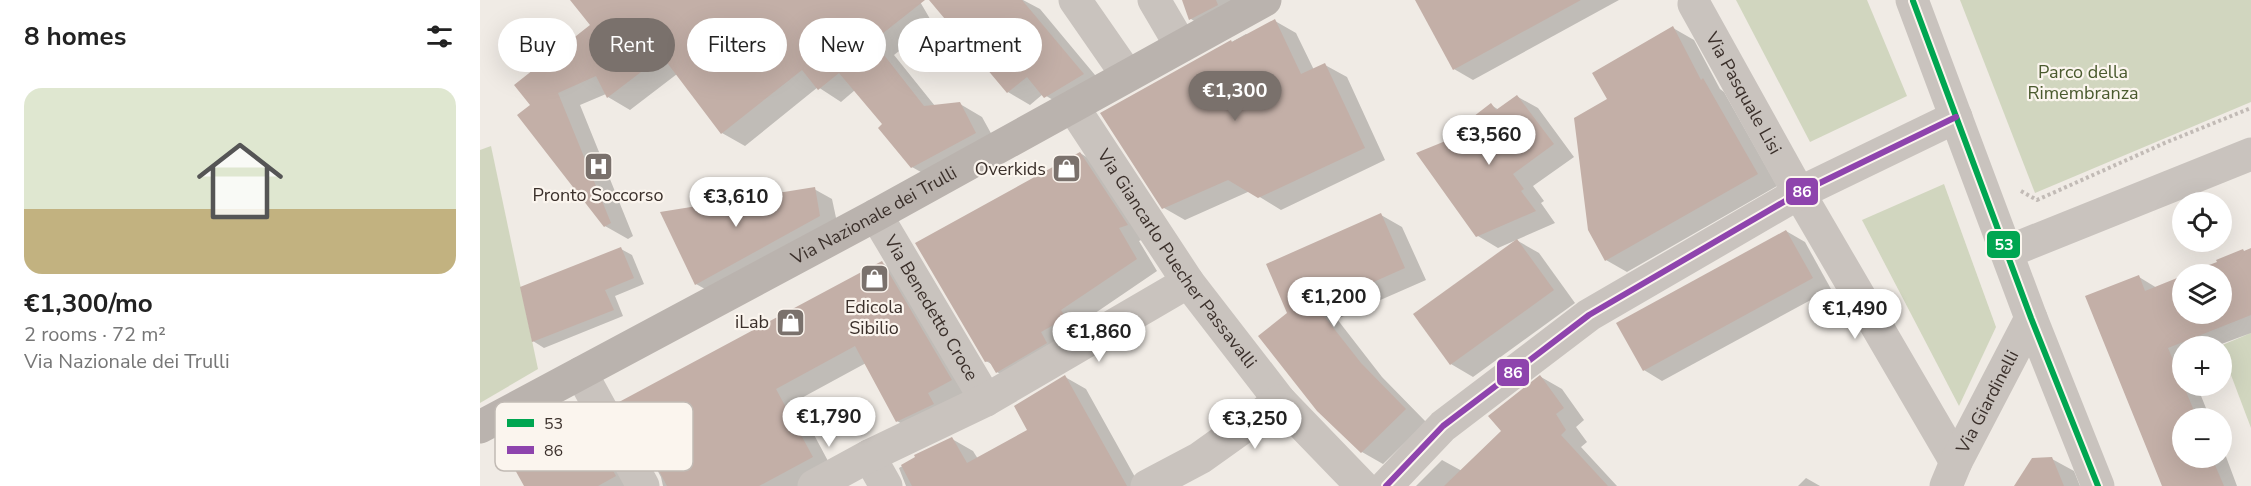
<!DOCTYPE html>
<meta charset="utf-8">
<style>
:root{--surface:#fff;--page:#f6f6f6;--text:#222;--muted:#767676;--accent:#7a716c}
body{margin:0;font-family:"Nunito Sans",sans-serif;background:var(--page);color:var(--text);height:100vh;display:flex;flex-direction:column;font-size:22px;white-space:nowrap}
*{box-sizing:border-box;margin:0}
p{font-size:20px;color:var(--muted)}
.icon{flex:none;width:33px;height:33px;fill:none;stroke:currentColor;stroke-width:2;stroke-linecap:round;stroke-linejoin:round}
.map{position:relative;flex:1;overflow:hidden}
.sheet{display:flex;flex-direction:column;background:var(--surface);width:480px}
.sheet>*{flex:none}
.hud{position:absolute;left:18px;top:18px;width:570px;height:54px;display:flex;gap:12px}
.buttons{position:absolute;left:1692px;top:192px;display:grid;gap:12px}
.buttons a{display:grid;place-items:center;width:60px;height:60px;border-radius:50%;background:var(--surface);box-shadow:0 6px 24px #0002;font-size:30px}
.price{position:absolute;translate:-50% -51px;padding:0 14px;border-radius:21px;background:#fff;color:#222;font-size:20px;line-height:39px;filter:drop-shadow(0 2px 3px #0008)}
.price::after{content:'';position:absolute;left:50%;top:36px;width:18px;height:14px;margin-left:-9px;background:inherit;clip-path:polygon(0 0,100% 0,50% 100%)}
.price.selected{background:var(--accent);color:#fff}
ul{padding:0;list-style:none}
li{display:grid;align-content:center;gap:12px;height:318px;padding:0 24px}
li span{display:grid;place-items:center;height:186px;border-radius:18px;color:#555}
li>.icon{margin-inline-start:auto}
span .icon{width:108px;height:108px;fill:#fffc;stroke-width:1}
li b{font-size:26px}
h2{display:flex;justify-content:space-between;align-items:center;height:72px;padding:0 24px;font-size:26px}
.pill{padding:0 21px;border-radius:27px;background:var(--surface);box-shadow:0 6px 24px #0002;font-size:21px;line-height:54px}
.pill.selected{background:var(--accent);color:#fff}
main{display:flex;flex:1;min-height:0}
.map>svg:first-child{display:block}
</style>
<main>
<section class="sheet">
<h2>8 homes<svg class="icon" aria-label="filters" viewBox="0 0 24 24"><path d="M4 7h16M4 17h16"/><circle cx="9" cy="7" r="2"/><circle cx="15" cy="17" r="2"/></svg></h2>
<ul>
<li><span style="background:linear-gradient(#dfe7d0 65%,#c2b280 0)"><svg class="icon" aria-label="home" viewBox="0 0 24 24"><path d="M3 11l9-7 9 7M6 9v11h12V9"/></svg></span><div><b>€1,300/mo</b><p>2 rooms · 72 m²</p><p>Via Nazionale dei Trulli</p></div></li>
</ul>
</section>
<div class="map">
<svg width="1771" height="486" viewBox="0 0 1771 486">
<rect width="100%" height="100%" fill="#f0ebe5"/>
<g fill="#d1d6bf">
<polygon points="1256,0 1387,0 1427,96 1330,142"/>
<polygon points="1480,0 1771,0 1771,102 1555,193"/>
<polygon points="11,146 58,369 0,403 0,150"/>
<polygon points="1464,184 1516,327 1479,406 1382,220"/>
<polygon points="1771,333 1771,428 1740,346"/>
</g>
<g fill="#0003">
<polygon points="92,0 439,0 453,24 414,55 455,106 480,104 502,117 518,146 455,180 432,167 405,124 375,90 361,102 338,87 265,146 242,133 197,74 150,110 128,97 126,94 100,105 153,236 148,239 125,226 52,105 112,25"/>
<polygon points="451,0 543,0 560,9 625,87 588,109 563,94 550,105 528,92"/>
<polygon points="704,0 768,0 732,32 711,19"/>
<polygon points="944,0 1139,0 993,80 974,69"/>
<polygon points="795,21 816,33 834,70 845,65 867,77 905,160 801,210 770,191 705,220 684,208 622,114 766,34 768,35"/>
<polygon points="1193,28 1214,40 1240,89 1244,92 1297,186 1147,272 1126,260 1129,99"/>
<polygon points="1038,97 1058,108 1094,157 1053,186 1064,201 1061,203 1075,223 1018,248 998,236 998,130 1011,105 1019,110"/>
<polygon points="600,153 621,166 668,237 659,241 677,271 602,322 606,330 538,384 517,372 513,365 506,361"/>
<polygon points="334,189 352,199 358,227 234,294 216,284"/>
<polygon points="901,215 922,227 946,280 857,319 902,377 946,422 903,464 882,452 809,313"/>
<polygon points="1306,231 1325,242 1351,289 1182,381 1164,370"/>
<polygon points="1038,241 1059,253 1095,303 993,377 971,364 935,315"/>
<polygon points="141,249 152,255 164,284 135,296 143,316 64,348 53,341 42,288"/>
<polygon points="1771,250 1771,333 1736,346 1702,346 1702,386 1717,386 1730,418 1702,418 1702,458 1742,458 1742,446 1757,486 1683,486 1659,277 1677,288 1702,277 1702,314 1742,314 1742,274 1709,274"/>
<polygon points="402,263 423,275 492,392 438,433 417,421 386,363 316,401 356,476 341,486 183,486 181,477 141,403"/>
<polygon points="585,377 606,389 660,486 426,486 419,468 472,439 493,451 498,459 549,431"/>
<polygon points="1061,377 1082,389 1104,420 1096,427 1107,442 1101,447 1137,486 936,486 962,460 982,471 1023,431"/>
<polygon points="105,422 126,434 155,486 46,486 99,425"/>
<polygon points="1572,459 1594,471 1600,486 1536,486"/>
<polygon points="1326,478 1340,486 1341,486 1318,486"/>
</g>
<g fill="#c3afa7">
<polygon points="90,0 445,0 393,41 444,106 480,102 496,133 431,168 398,128 402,124 359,73 338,90 322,70 241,134 182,56 127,98 116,76 78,93 131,223 124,227 37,115 50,105 34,85 110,25"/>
<polygon points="449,0 542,0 604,74 564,98 547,77 527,93"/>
<polygon points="702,0 736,0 738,5 709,20"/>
<polygon points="935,0 1101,0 973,70"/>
<polygon points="795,19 821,74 845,63 885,148 778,198 748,180 682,209 620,113 751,40 752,42"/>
<polygon points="1193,26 1221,80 1223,78 1278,174 1125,261 1108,230 1094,118 1127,99 1112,73"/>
<polygon points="1037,95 1074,144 1033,174 1044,189 1041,191 1056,211 996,237 936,153 995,129 989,120 1011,103 1016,110"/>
<polygon points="600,152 648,225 639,228 657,259 581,310 586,318 561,332 567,343 516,373 509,361 505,362 435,243"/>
<polygon points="335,187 340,216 215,285 180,212"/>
<polygon points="901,213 925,268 837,307 881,363 926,409 881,453 837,411 778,336 807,313 786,264"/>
<polygon points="1306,230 1333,278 1163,371 1136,323"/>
<polygon points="1037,239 1074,290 970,365 933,314"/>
<polygon points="141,247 154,278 125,290 134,310 52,342 40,287"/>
<polygon points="1771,248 1771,315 1688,348 1717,418 1702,418 1702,458 1732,458 1744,486 1682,486 1605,296 1659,275 1665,291 1702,276 1702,314 1742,314 1742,274 1705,274 1737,262 1736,260 1763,249 1764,251"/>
<polygon points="402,261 472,380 448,393 454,404 416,422 375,346 296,389 333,457 279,486 187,486 171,456 168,457 139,402"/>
<polygon points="585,375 647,486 432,486 421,465 435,457 434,455 472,437 487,463 547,430 534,406"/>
<polygon points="1060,375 1084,408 1076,414 1086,430 1081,435 1128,486 964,486 1021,431 1008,416"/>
<polygon points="105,420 136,476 118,486 44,486 29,459 97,422 98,424"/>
<polygon points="1572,457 1584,486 1534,486 1552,458"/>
</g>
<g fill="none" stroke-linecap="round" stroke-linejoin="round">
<polyline stroke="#c2bbb6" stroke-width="4" stroke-dasharray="3 3" stroke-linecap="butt" points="1541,191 1557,200 1687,142 1771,108"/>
<g stroke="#c9c3be" stroke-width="33">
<polyline points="595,0 647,75"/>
<polyline points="674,0 701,46"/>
<polyline points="1432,0 1551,318 1618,486"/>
<path id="s1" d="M 1214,4 L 1319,193 L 1476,462"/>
<path id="s2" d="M 593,107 L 708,282 L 800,401 L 882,486"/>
<path id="s3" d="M 396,215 L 506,400"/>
<polyline points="1527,252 1771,154"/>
<polyline points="101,373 163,486"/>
<polyline points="389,456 406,486"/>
<polyline points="334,486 389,456 506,400 708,282"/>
<polyline points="667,486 720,458 800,401"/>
<polyline points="906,486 963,426 1109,315 1319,193 1476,117"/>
<path id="s4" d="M 1466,486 L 1476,462 L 1551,318"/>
</g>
<path stroke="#bab3ae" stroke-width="33" id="s5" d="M 0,427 L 396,215 L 785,0"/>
<defs>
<polyline id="bus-1" points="1433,1 1551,318 1618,486"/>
<polyline id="bus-2" points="906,486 963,426 1109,315 1319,193 1476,117"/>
</defs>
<use href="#bus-1" stroke="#fbf5ee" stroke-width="10"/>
<use href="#bus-2" stroke="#fbf5ee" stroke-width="10"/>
<use href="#bus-1" stroke="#00a651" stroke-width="6"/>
<use href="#bus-2" stroke="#8e44ad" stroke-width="6"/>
</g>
<defs>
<symbol id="hospital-square" viewBox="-11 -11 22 22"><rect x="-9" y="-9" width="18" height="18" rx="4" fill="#7a716c" stroke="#fbf5ee"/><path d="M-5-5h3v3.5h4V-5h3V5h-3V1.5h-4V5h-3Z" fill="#fff"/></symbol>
<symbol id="shop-square" viewBox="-11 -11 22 22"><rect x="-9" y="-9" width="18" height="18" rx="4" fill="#7a716c" stroke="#fbf5ee"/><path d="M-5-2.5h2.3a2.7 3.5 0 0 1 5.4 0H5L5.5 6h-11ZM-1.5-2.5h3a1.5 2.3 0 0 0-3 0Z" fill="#fff"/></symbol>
</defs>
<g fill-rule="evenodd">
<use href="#hospital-square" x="102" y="150" width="33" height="33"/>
<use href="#shop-square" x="570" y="152" width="33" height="33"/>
<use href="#shop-square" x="378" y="262" width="33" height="33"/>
<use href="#shop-square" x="294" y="306" width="33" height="33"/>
</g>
<g text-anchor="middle" stroke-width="4.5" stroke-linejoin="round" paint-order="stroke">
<g font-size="18" fill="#4a5a2e" stroke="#fbf5ee">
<text x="1603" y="78">Parco della<tspan x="1603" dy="21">Rimembranza</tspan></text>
</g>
<g font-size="18" fill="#3b302b" stroke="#fbf5ee">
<text dy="6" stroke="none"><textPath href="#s1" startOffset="102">Via Pasquale Lisi</textPath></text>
<text dy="6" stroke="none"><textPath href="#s5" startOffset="447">Via Nazionale dei Trulli</textPath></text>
<text dy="6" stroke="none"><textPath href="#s2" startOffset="184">Via Giancarlo Puecher Passavalli</textPath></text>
<text dy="6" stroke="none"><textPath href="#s3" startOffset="108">Via Benedetto Croce</textPath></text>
<text dy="6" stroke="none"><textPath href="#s4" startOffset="94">Via Giardinelli</textPath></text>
</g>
<g font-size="18" fill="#3b302b" stroke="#fbf5ee" text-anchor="end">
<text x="566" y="175">Overkids</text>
<text x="118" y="201" text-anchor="middle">Pronto Soccorso</text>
<text x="394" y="313" text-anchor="middle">Edicola<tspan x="394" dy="21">Sibilio</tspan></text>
<text x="289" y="328">iLab</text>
</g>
</g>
<rect x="15" y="402" width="198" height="69" rx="9" fill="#fbf5ee" stroke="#c1bab4" stroke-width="1.5"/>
<rect x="27" y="419" width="27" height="8" fill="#00a651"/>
<rect x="27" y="446" width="27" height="8" fill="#8e44ad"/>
<g font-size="16" fill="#3b302b">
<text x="64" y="429">53</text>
<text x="64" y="456">86</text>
</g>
<g stroke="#fbf5ee" stroke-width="2">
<rect x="1305" y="177" width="34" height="29" rx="6" fill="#8e44ad"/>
<rect x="1506" y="230" width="35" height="29" rx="6" fill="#00a651"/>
<rect x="1016" y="358" width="34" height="29" rx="6" fill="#8e44ad"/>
</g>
<g font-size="16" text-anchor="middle" font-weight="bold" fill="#fff">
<text x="1322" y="197">86</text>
<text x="1524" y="250">53</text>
<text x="1033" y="378">86</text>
</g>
</svg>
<div class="buttons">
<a><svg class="icon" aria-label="locate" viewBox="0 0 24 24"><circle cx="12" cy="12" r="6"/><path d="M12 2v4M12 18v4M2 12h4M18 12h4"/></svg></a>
<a><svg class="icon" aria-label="layers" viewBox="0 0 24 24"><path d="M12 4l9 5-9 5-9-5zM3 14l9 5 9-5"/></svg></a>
<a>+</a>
<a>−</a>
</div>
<b class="price selected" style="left:755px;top:122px">€1,300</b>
<b class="price" style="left:1009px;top:166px">€3,560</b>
<b class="price" style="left:256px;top:228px">€3,610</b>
<b class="price" style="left:854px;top:328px">€1,200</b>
<b class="price" style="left:1375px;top:340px">€1,490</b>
<b class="price" style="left:619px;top:363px">€1,860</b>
<b class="price" style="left:349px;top:448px">€1,790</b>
<b class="price" style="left:775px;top:450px">€3,250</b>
<div class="hud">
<a class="pill">Buy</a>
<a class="pill selected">Rent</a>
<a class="pill">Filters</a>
<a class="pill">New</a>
<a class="pill">Apartment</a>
</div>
</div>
</main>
